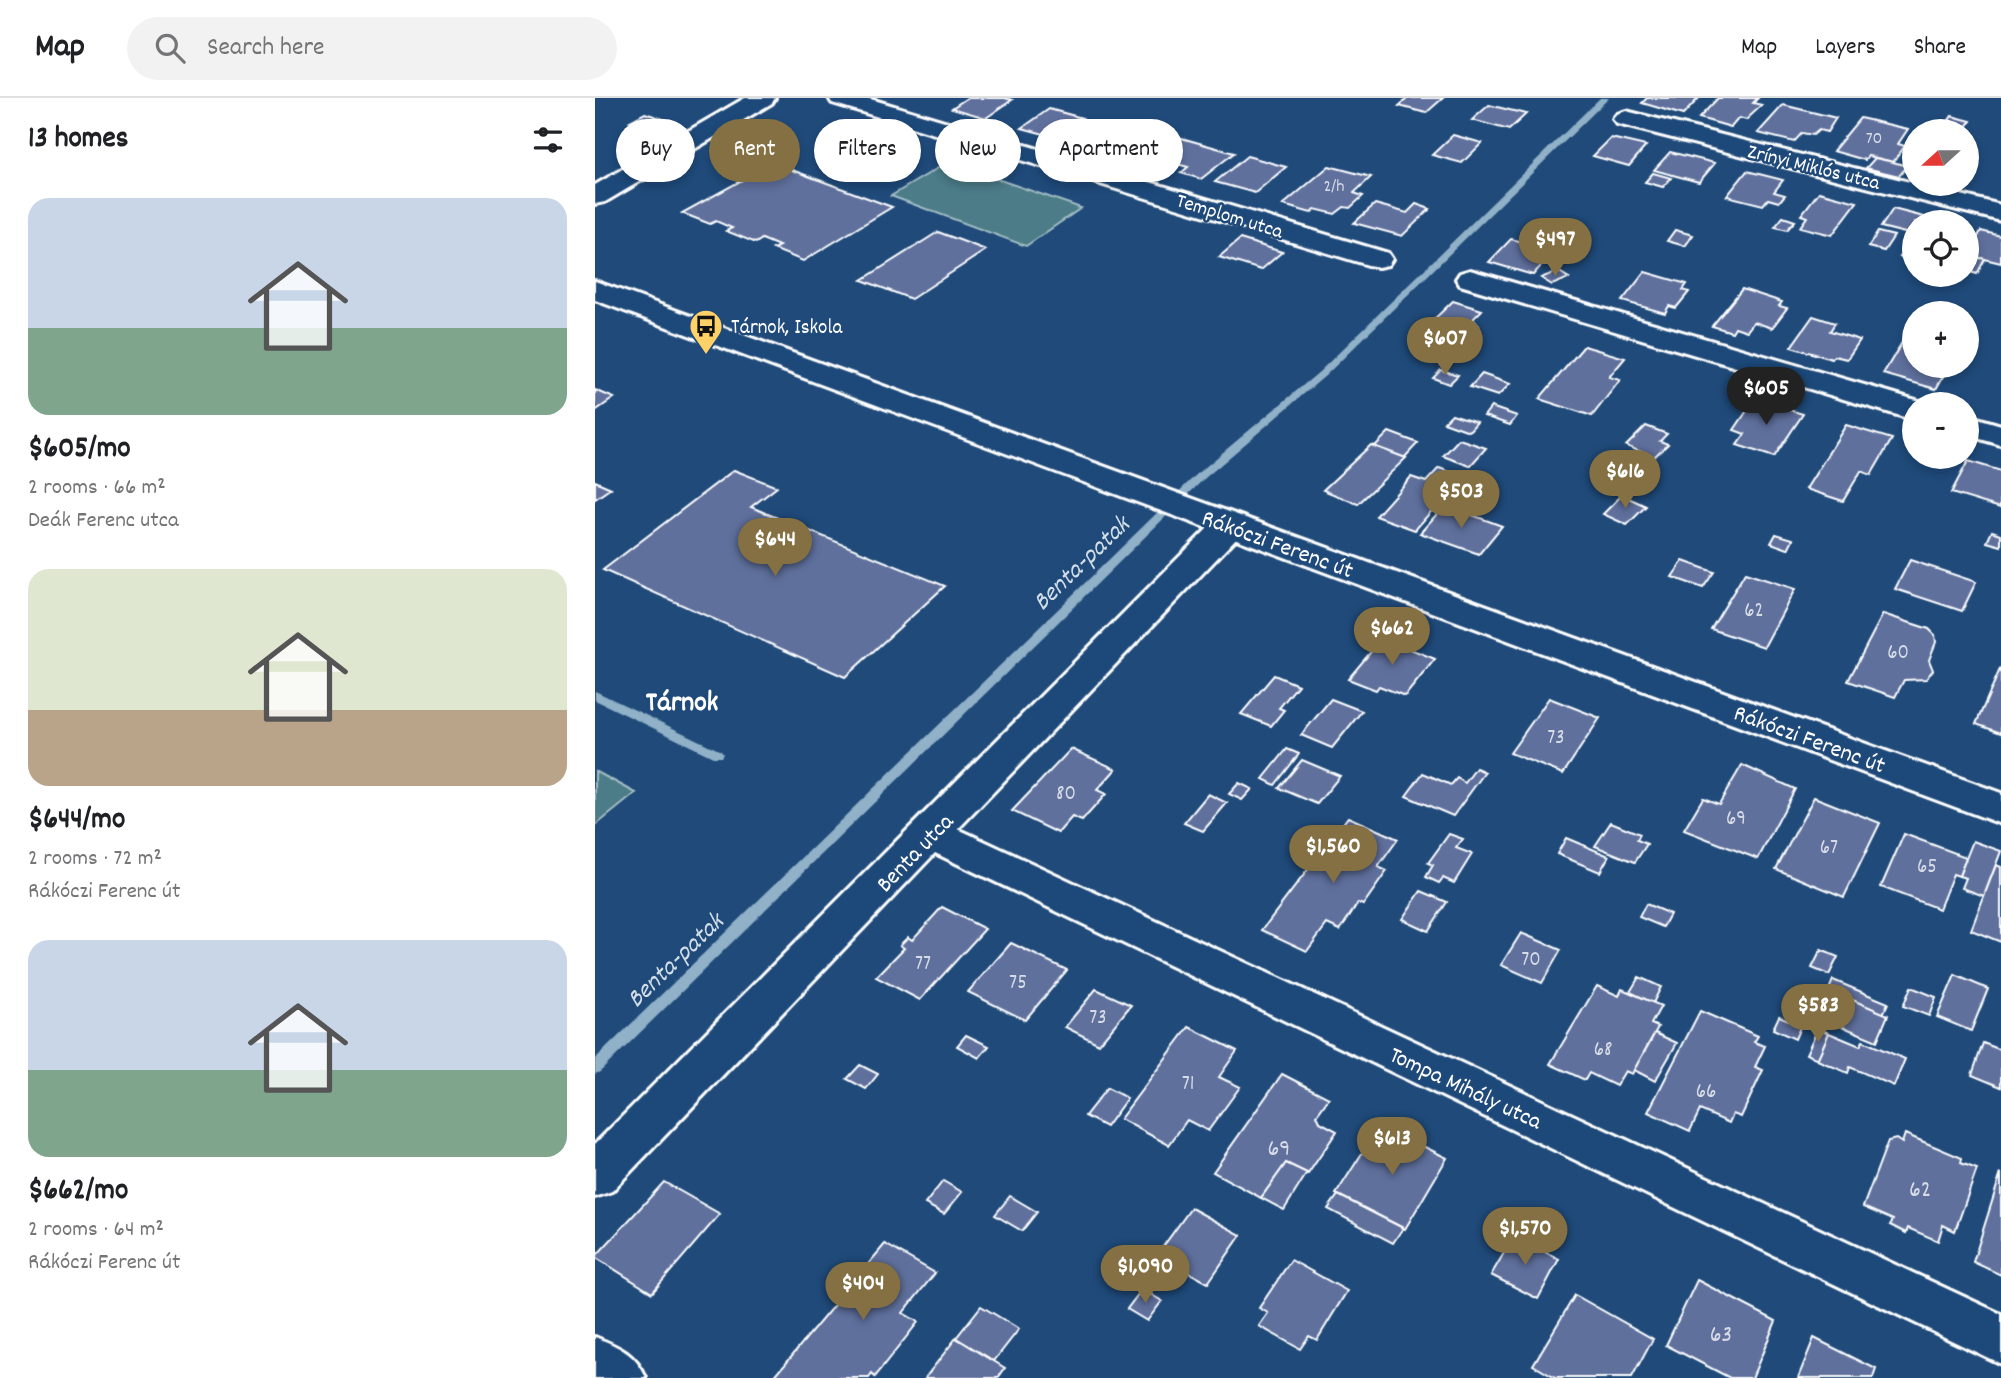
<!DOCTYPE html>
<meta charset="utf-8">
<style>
:root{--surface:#fff;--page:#f2f2f2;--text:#202124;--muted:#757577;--line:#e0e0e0;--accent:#847042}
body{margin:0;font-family:Dekko,sans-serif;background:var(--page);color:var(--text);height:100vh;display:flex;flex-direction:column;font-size:26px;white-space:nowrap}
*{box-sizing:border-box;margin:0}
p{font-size:23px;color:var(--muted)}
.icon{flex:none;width:38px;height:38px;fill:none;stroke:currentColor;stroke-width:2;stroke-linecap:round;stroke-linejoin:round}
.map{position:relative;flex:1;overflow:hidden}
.side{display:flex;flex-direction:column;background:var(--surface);width:595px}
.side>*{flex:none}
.top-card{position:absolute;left:21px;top:21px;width:665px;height:63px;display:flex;gap:14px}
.needle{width:46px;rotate:249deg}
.buttons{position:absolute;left:1307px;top:21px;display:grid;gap:14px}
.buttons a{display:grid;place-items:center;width:77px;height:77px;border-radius:50%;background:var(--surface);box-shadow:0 4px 10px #0003;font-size:35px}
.price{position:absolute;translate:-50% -60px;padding:0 16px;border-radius:24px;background:var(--accent);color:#fff;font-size:23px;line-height:46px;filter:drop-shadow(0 2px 4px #0008)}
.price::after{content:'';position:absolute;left:50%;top:42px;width:21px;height:16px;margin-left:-10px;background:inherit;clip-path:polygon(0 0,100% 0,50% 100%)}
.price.active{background:#222;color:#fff}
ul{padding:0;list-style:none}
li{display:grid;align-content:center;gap:14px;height:371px;padding:0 28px}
li span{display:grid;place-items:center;height:217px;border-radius:21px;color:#555}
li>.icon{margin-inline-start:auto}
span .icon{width:126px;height:126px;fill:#fffc;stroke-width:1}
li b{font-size:30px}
h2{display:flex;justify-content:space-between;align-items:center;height:84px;padding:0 28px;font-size:30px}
.tag{padding:0 24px;border-radius:32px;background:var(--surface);box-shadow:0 4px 10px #0003;font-size:24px;line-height:63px}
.tag.active{background:var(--accent);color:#fff}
header{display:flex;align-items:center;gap:42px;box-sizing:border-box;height:98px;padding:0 35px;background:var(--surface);border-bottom:2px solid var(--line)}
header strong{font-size:33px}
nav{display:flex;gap:38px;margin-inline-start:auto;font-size:24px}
.search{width:490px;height:63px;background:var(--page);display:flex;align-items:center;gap:18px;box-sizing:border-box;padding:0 24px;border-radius:38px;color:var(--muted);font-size:26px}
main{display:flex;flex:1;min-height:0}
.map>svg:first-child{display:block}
</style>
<header>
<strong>Map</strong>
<div class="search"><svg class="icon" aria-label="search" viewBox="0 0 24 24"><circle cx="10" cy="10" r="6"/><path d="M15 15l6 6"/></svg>Search here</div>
<nav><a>Map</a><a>Layers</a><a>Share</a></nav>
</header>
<main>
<section class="side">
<h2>13 homes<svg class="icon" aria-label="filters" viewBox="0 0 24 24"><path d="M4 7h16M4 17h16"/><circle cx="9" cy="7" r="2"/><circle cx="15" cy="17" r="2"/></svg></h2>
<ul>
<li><span style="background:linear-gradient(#c9d6e8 60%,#7fa58c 0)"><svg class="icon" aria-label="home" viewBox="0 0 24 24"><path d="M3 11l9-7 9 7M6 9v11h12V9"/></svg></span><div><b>$605/mo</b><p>2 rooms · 66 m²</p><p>Deák Ferenc utca</p></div></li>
<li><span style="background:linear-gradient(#dfe7d0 65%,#b9a48a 0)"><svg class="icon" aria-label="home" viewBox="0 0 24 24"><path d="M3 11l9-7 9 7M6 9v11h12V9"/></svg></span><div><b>$644/mo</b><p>2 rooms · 72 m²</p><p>Rákóczi Ferenc út</p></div></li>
<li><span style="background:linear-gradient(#c9d6e8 60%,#7fa58c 0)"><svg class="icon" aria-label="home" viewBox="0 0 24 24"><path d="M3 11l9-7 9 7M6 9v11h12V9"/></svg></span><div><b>$662/mo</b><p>2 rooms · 64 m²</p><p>Rákóczi Ferenc út</p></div></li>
</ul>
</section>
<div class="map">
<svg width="1406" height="1280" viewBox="0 0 1406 1280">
<rect width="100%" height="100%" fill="#1f4a7a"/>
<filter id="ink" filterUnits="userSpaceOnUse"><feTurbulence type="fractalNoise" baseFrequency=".0143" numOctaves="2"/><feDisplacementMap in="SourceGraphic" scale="14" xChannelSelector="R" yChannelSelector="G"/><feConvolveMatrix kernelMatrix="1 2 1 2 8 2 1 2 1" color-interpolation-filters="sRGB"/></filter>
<g filter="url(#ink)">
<g fill="#4b7c88" stroke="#a5bec4" stroke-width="2">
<polygon points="353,64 486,110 431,148 296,98"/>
<polygon points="0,673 41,695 0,728"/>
</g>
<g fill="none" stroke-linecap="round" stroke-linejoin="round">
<g fill="#90b1c7" fill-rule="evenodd">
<polygon points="1005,0 1014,0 730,278 610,380 5,974 0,976 0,961 602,376 724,274"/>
<polygon points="0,593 126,653 128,656 126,659 118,659 0,602"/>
</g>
</g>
<g fill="#5f6f9d" stroke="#fff" stroke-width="2">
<polygon points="372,0 410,0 417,2 391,20 357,10"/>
<polygon points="813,0 848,0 831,15 804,8"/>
<polygon points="1052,0 1104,0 1088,17 1047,5"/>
<polygon points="1123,0 1163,0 1158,5 1167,7 1151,22 1144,20 1136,29 1104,20"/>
<polygon points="894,7 931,16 914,32 877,22"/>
<polygon points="1188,7 1241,20 1232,34 1224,32 1218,37 1207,35 1199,44 1163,35"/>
<polygon points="454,11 487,20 460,39 427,30"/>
<polygon points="50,15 74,23 60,31 35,23"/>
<polygon points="1357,18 1376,23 1369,33 1350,28"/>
<polygon points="1265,20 1313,31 1303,46 1310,48 1298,64 1273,58 1270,62 1238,53"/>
<polygon points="506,30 536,38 514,55 484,46"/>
<polygon points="858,37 887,45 867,65 837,57"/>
<polygon points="583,39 639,55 606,81 586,75 593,69 557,59"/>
<polygon points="1016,40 1051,48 1034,68 998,58"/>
<polygon points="1075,54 1120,65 1104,84 1059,72"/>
<polygon points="652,58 691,69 660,95 620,84"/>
<polygon points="1280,60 1298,64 1312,68 1304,78 1271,70"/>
<polygon points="178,65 297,109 208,163 178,151 184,148 167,141 161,145 131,133 137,130 121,123 115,126 87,115"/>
<polygon points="734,68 776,79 759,95 768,98 755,110 749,109 740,116 720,111 716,115 688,107"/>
<polygon points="1152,73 1188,82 1179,94 1190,97 1184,104 1173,101 1168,107 1132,98"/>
<polygon points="1058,75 1076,80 1068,89 1050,84"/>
<polygon points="1224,94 1262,104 1237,137 1205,129 1212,119 1206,117"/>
<polygon points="780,106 812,115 821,106 835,111 807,138 759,125"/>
<polygon points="1298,111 1329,119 1327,123 1333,124 1320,124 1318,137 1286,129"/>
<polygon points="1188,119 1200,123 1192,132 1180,129"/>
<polygon points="1080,132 1098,137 1090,148 1072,143"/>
<polygon points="1386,133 1406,138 1406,165 1373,157"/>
<polygon points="343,134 391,152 316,201 267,182"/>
<polygon points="1283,134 1299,138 1289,153 1273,149"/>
<polygon points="645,141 687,154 666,172 624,159"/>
<polygon points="916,141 959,153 938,177 894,164"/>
<polygon points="1313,147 1320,148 1320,163 1305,159"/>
<polygon points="1372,157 1390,161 1382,176 1372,173"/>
<polygon points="963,173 974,180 957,187 946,180"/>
<polygon points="1050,174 1092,186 1088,192 1094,194 1081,210 1074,208 1070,215 1027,203"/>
<polygon points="1147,191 1187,204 1184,208 1192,210 1177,230 1159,224 1152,233 1140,229 1137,234 1117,228"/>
<polygon points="858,203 887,212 878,221 884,228 880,232 867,233 860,239 830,230"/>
<polygon points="1218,218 1240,225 1235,233 1265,242 1252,261 1239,258 1237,261 1196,249"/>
<polygon points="1320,223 1320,268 1354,268 1341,291 1288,276"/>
<polygon points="989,248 1030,260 1014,279 1025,282 997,318 944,301"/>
<polygon points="846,272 863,277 854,286 838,280"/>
<polygon points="887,276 915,286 903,298 875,289"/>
<polygon points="0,292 19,300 0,313"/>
<polygon points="1160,301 1208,316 1179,359 1142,347 1150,336 1139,332"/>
<polygon points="896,309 922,318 915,327 889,318"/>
<polygon points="857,316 882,324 874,333 849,324"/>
<polygon points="1251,327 1297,341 1276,377 1266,373 1248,403 1211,391"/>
<polygon points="1051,328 1072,336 1065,343 1073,346 1059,359 1031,348"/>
<polygon points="794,334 823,345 809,360 779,349"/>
<polygon points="864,341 891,350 875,368 848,358"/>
<polygon points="776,347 811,360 763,406 728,392"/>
<polygon points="1373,363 1406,373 1405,410 1356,395"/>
<polygon points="844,370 867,378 820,432 781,418 816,379 831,384"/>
<polygon points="139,372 182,389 156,409 350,488 250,579 8,472"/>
<polygon points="0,383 16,390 0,401"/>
<polygon points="1027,397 1051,408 1032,427 1008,416"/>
<polygon points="850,407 907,428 884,456 825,435"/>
<polygon points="1397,433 1406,436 1406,448 1392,444"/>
<polygon points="1181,436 1198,441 1193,451 1176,445"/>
<polygon points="1315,462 1381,484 1367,513 1300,491"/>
<polygon points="1088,463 1119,474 1108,490 1077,479"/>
<polygon points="1150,475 1200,491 1169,549 1116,531"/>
<polygon points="1288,516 1334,531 1340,537 1341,544 1334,562 1338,572 1331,581 1309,582 1300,599 1253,583"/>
<polygon points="790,537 818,548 815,551 840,561 810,598 784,588 781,592 753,581"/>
<polygon points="1406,569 1406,635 1381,626"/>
<polygon points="679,577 703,587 684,610 689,612 676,628 646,616"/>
<polygon points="954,600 1005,620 968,676 915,655"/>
<polygon points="736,601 767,613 737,650 706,637"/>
<polygon points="476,651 521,671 502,692 511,696 487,723 477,719 463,735 417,713"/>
<polygon points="692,651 704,656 680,687 668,681"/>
<polygon points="707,662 745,678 722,706 684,690"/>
<polygon points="1147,667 1200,691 1163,761 1089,732 1108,700 1124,706"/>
<polygon points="881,670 890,674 858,718 811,698 828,675 856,687 862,680 870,685"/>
<polygon points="644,685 657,691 647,702 634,696"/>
<polygon points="613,696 632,705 608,733 589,725"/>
<polygon points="1219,699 1285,725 1249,799 1181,771"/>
<polygon points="753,719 803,741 783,769 792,773 768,807 763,805 745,832 732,826 712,853 667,832"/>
<polygon points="1016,724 1045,736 1042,742 1052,746 1040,764 1000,748"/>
<polygon points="854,736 868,741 861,750 877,756 859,785 848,780 844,785 831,779 838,767 833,765"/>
<polygon points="1309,736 1371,759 1364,778 1358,776 1344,811 1286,789"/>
<polygon points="971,740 1014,758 1005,774 962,756"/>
<polygon points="1378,743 1406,753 1389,798 1367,790 1371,780 1364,778"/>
<polygon points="1401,767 1406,769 1406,844 1376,832"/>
<polygon points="826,793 852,804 833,833 807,821"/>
<polygon points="1051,806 1075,816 1068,829 1044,819"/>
<polygon points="347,809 390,831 325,902 281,879 309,850 305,847 313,839 317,842"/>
<polygon points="926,835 966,852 947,885 906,867"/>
<polygon points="416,845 472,872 430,922 373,894"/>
<polygon points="1226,852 1243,859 1234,877 1217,870"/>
<polygon points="1360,877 1393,891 1376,933 1342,919"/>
<polygon points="1044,879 1066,889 1058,905 1035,894"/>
<polygon points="1238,882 1293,905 1288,916 1234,892"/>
<polygon points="1002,888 1024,898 1027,891 1066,908 1056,926 1063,929 1037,976 1030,973 1021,988 994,975 990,982 955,966"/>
<polygon points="1316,889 1341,899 1334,918 1308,908"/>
<polygon points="501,891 536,907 504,946 470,929"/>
<polygon points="1234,892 1293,917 1282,943 1222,918"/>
<polygon points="1105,913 1163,938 1159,944 1170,948 1160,969 1168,972 1146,1019 1138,1016 1134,1025 1105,1012 1095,1033 1053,1014"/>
<polygon points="1184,918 1206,927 1200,941 1178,931"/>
<polygon points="594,929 642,953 624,979 645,989 613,1033 592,1022 574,1047 525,1021"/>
<polygon points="1223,930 1234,935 1223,961 1211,956"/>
<polygon points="1060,935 1082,945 1060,983 1039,972"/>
<polygon points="1234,935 1265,948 1268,943 1310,961 1299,988 1255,969 1253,975 1222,962"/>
<polygon points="371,937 394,948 384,960 362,948"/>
<polygon points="1388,945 1406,952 1406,989 1377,977"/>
<polygon points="265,967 283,976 271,991 252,981"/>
<polygon points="687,976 734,1000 722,1017 725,1024 742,1033 713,1076 691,1065 666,1100 618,1074"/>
<polygon points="512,990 532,1000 511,1029 490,1018"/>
<polygon points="785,1027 852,1060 810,1131 741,1096"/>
<polygon points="1310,1036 1367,1060 1366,1065 1382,1071 1360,1133 1348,1127 1343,1143 1313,1130 1311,1135 1295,1127 1298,1122 1268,1109 1293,1043 1301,1041 1307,1045"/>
<polygon points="691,1065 712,1075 689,1112 666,1100"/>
<polygon points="1406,1075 1406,1177 1378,1164"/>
<polygon points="348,1083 367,1094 349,1116 330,1106"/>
<polygon points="69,1084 125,1116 57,1195 0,1159"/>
<polygon points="743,1097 808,1130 798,1145 733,1111"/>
<polygon points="415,1098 442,1114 427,1133 400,1117"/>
<polygon points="596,1110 646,1137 613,1185 562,1157"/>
<polygon points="919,1138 964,1161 943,1201 896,1177"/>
<polygon points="290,1146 340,1175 308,1215 323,1224 280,1279 277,1276 274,1280 178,1280"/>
<polygon points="696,1162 752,1193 722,1242 714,1238 705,1251 664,1228 673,1215 664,1210"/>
<polygon points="1102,1182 1181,1223 1157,1280 1135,1280 1071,1247"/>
<polygon points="547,1191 567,1203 552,1223 532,1211"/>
<polygon points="980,1197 1058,1241 1037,1280 960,1280 938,1267"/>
<polygon points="386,1208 424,1231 399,1263 361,1240"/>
<polygon points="361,1240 410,1270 403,1280 330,1280"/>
<polygon points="1219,1240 1281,1271 1278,1280 1203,1280"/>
</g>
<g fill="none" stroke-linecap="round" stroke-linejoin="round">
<defs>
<g id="street">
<polygon points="150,0 180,0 177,5 10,104 0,106 0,87"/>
<polygon points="234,0 272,0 793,155 797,161 793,167 783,169 773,167 237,5"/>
<polygon points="1031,13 1406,107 1406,123 1022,26 1018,21 1022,16"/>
<polygon points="875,172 1331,305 1332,306 1320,306 1320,321 1309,319 865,187 861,181 865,175"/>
<polygon points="1372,317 1406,327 1406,347 1372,337"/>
<polygon points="635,416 647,420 652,427 647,434 363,731 1406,1216 1406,1266 340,755 17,1093 0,1099 0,1046 623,420"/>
<path d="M 0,1239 C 24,1249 40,1255 51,1280 L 0,1280 Z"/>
</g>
<polygon id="secondary" points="0,183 1406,695 1406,726 0,202"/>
</defs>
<use href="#street" stroke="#fff" stroke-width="6"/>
<use href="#secondary" stroke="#fff" stroke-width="6"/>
<use href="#street" fill="#1f4a7a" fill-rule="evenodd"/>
<use href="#secondary" fill="#1f4a7a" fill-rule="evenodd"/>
</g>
</g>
<defs>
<symbol id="bus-pin" viewBox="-11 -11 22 30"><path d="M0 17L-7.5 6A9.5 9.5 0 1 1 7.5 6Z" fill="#ffd166" stroke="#1f4a7a"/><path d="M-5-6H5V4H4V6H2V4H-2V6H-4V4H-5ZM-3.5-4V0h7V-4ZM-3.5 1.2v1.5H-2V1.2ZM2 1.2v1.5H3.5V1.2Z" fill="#111"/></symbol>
</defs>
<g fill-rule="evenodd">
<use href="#bus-pin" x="92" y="209" width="38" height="52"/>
</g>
<g text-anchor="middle" stroke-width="5" stroke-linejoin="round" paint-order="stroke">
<g font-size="18" fill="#d7dbe6">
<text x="1279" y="45">70</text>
<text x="739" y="93">2/h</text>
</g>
<g font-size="21" fill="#fff" stroke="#1f4a7a">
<text transform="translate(1219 68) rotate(14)" y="7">Zrínyi Miklós utca</text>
<text transform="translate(635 117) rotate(17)" y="7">Templom utca</text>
</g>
<g font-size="21" fill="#fff" stroke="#1f4a7a" text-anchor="start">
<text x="136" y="235">Tárnok, Iskola</text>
</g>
<g font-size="21" fill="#d7dbe6">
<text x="1159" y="518">62</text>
<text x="1303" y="560">60</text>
<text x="961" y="645">73</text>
<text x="471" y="701">80</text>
<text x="1141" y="726">69</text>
<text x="1234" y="755">67</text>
<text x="1332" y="774">65</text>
<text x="936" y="867">70</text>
<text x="328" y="871">77</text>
<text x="423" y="890">75</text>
<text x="503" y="925">73</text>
<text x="1008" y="957">68</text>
<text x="593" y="991">71</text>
<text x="1111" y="999">66</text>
</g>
<g font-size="24" fill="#fff" stroke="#1f4a7a">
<text transform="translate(683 445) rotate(20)" y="8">Rákóczi Ferenc út</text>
<text transform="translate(1215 640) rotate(20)" y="8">Rákóczi Ferenc út</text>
<text transform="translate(319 754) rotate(-46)" y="8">Benta utca</text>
<text transform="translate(871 989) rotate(25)" y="8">Tompa Mihály utca</text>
</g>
<g font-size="24" fill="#d7dbe6">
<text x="684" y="1057">69</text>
<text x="1325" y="1098">62</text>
<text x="1126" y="1243">63</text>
</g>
<g font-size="26" font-style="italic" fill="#d1dee8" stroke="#1f4a7a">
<text transform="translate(485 464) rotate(-44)" y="9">Benta-patak</text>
<text transform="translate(79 861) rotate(-44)" y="9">Benta-patak</text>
</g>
<g font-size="28" font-weight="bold" fill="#fff" stroke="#1f4a7a">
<text x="87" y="612">Tárnok</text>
</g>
</g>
</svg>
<div class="buttons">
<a><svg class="needle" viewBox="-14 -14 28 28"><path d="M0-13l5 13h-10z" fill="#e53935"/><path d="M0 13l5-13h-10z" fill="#757577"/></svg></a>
<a><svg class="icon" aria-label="locate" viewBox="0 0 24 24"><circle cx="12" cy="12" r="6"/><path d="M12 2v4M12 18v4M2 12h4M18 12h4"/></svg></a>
<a>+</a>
<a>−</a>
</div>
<b class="price" style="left:960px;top:180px">$497</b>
<b class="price" style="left:850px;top:279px">$607</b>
<b class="price active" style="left:1171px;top:329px">$605</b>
<b class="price" style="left:1030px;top:412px">$616</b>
<b class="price" style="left:866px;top:432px">$503</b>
<b class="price" style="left:180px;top:480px">$644</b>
<b class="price" style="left:797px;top:569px">$662</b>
<b class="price" style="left:738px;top:787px">$1,560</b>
<b class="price" style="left:1223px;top:946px">$583</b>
<b class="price" style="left:797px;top:1079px">$613</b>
<b class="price" style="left:930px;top:1169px">$1,570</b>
<b class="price" style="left:550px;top:1207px">$1,090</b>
<b class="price" style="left:268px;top:1224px">$404</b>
<div class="top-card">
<a class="tag">Buy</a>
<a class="tag active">Rent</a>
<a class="tag">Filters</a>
<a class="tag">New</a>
<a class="tag">Apartment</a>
</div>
</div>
</main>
